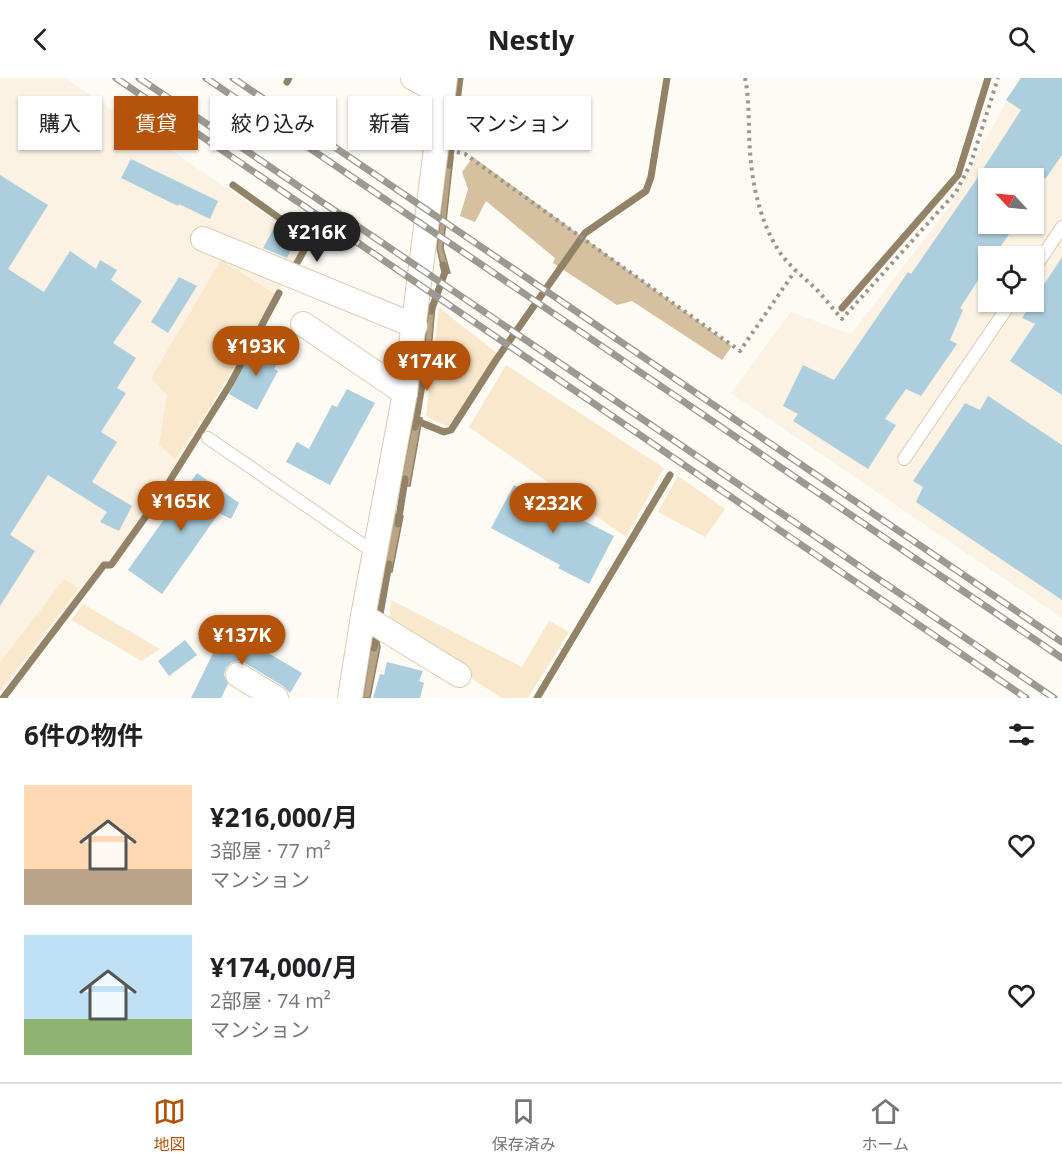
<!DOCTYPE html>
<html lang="ja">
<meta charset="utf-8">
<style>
:root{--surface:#fff;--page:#f6f6f6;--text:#202124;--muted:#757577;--line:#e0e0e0;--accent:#b45309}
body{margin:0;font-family:"Open Sans","Noto Sans JP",sans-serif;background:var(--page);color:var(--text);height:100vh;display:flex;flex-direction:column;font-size:22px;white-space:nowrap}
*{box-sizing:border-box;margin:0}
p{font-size:20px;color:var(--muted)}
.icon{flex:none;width:33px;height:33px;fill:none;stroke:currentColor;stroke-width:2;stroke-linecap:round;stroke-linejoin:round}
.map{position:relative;height:620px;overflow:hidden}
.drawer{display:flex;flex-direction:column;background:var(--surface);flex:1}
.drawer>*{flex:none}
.guide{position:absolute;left:18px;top:18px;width:600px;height:54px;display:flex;gap:12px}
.needle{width:39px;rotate:296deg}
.controls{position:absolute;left:978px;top:90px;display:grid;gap:12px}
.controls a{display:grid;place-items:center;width:66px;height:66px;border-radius:0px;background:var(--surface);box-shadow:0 2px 4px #0004;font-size:30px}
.price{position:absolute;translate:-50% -51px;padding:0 14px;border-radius:21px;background:var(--accent);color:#fff;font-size:20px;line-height:39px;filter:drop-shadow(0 2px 3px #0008)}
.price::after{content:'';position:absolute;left:50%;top:36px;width:18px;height:14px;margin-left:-9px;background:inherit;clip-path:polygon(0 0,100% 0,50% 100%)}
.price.active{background:#222;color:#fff}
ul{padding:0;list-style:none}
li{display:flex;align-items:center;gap:18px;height:150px;padding:0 24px}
li span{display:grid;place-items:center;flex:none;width:168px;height:120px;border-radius:0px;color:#555}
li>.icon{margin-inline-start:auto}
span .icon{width:72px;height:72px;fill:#fffc;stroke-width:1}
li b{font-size:26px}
h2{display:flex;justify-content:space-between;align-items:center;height:72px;padding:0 24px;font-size:26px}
.chip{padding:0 21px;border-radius:0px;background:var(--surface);box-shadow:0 2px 4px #0004;font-size:21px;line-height:54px}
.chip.active{background:var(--accent);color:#fff}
header{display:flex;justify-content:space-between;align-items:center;height:78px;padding:0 24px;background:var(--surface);font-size:27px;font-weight:700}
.tab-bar{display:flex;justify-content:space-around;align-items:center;height:84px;border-top:2px solid var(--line);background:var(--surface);font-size:16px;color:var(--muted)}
.tab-bar a{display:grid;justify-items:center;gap:3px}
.tab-bar .active{color:var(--accent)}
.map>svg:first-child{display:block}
</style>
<header><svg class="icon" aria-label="back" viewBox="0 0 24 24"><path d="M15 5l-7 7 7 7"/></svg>Nestly<svg class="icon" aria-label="search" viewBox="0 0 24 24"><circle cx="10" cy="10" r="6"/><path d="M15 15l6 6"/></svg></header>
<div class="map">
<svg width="1062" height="620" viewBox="0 0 1062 620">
<rect width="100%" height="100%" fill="#fefbf5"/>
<g fill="#fbf2e4" fill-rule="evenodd">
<polygon points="0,0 65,0 306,164 237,287 157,416 110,483 102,485 0,616"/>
<path d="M 1019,0 L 1062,0 L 1062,540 L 731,315 L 791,234 L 851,256 L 950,128 ZM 988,100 L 1034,100 L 1034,146 L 988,146 ZM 988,178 L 1034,178 L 1034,224 L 988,224 Z"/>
</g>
<g fill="#f9e8cc">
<polygon points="221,182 275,216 215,321 175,381 159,367 167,317 151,300"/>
<polygon points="439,230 497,275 448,349 426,338"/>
<polygon points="506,287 664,390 626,459 469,349"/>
<polygon points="678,398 725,431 705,459 658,434"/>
<polygon points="64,501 78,511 0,613 0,585"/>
<polygon points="391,522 522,589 549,543 569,554 528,620 502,620 389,548"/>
<polygon points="83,526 160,571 142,583 71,542"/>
</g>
<polygon fill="#d5c0a0" points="473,79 732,268 722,282 632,223 617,227 553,185 555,180 486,123 475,144 460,138 468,111 462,94"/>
<g fill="#b9a585" stroke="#928268" stroke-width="1.5">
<polygon points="447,78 453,79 443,170 450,195 443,196 437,170"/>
<polygon points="429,226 435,227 430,284 423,285"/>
<polygon points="414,339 422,340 410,408 400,407"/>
<polygon points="394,436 403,438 392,494 382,494"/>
<polygon points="372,561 379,564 380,569 370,620 363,620"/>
</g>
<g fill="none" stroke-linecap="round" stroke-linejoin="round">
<g stroke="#928268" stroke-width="7">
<polyline points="287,4 289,0"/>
<polyline points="449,87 460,0"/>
<polyline points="233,107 310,162 294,190"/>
<polyline points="842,230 958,97 988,0"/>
<polyline points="431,233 445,194 443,187"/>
<polyline points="417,343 444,354 451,352 496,282 585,155 646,113 651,99 667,0"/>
<polyline points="415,349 427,277"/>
<polyline points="398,446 405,401"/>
<polyline points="374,570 389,486"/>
<polyline points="3,620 104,487 111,487 159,420 231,305 279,215"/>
<polyline points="537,620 670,397"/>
</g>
</g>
<g fill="#accedd">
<polygon points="1021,0 1062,0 1062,77 1046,100 988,100 988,146 1016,146 994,178 988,178 988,187 960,230 963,232 950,262 957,266 921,318 906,311 885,341 896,347 868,391 793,343 798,336 783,328 803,287 834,302 908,194 911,196 974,105 1021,32 1006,22"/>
<polygon points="131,81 218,123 210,141 179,126 178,128 121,100"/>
<polygon points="0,97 48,127 8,191 44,214 70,173 96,191 100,182 117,192 111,202 142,223 113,265 136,280 117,310 126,315 101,354 117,364 92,404 132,428 119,453 100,444 107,434 48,397 10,457 35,473 0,528"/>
<polygon points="273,152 295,162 287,180 263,170"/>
<polygon points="1062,179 1062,317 1010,283 1035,246 1022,240"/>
<polygon points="179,199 197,208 168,255 151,244"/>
<polygon points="256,265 281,279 274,291 278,293 257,332 229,316"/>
<polygon points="347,311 375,325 330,407 286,384 297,364 309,371 332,327 337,329"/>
<polygon points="988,318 1062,367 1062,522 916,424 923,409 913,403 965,325 980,332"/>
<polygon points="197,395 239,425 231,441 219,435 162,516 128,492"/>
<polygon points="514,407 614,458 589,506 558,490 560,487 491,450"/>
<polygon points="226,549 249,560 248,563 302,595 290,615 283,608 245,585 238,583 231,585 226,590 224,597 228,606 221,620 191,620"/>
<polygon points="185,562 197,577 169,598 158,583"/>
<polygon points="387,584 423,593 419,603 424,605 420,620 373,620 380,596 384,597"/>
</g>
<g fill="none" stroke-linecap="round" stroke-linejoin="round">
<defs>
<g id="service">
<polyline points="1034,191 1062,149"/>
<polyline points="208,360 375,475"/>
<polyline points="904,381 1011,224"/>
</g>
<g id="minor">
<polyline points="413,0 443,16"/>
<polyline points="203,161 415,248"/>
<polyline points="303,246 405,315"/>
<polyline points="363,538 459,597"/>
<polyline points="238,597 276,620"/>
<polyline points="350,620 363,538 405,315 445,0"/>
</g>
</defs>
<use href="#service" stroke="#dccaae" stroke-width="14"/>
<use href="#minor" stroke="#dccaae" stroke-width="26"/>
<g stroke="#9a958d" stroke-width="4" stroke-dasharray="3 4.5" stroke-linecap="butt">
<path d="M 745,0 C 750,24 748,49 750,73 C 752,106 760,142 777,170 C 787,187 804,199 818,213 C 826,222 834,232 842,241 L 956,114 L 971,85 L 998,0"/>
<polyline points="457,74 465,76 740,273 795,193"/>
</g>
<use href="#service" stroke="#fff" stroke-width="12"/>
<use href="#minor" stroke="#fff" stroke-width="24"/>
<defs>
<g id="rail">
<polyline points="116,0 1026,620"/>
<polyline points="139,0 1054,620"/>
<polyline points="206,0 1062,580"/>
<polyline points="233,0 1062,564"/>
</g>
</defs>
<use href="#rail" stroke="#9d9890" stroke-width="7"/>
<use href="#rail" stroke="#fff" stroke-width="4.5" stroke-dasharray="14" stroke-linecap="butt"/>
</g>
</svg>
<div class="controls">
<a><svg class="needle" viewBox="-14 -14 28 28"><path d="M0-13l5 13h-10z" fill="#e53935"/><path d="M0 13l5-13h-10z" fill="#757577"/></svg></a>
<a><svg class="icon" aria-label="locate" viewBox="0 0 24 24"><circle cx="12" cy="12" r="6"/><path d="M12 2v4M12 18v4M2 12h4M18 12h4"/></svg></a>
</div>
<b class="price active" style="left:317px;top:185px">¥216K</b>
<b class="price" style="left:256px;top:299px">¥193K</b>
<b class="price" style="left:427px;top:314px">¥174K</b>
<b class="price" style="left:181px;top:454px">¥165K</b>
<b class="price" style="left:553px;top:456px">¥232K</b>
<b class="price" style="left:242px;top:588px">¥137K</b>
<div class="guide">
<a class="chip">購入</a>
<a class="chip active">賃貸</a>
<a class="chip">絞り込み</a>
<a class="chip">新着</a>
<a class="chip">マンション</a>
</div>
</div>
<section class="drawer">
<h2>6件の物件<svg class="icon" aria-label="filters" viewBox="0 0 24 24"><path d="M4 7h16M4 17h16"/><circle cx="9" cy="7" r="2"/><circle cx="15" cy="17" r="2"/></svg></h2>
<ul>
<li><span style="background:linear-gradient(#ffd9b3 70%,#b9a48a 0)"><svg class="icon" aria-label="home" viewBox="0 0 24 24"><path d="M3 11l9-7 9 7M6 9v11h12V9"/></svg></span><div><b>¥216,000/月</b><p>3部屋 · 77 m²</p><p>マンション</p></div><svg class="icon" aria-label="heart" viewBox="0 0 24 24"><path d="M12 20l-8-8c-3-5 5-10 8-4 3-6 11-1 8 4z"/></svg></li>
<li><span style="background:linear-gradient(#bfe0f5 70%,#8fb573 0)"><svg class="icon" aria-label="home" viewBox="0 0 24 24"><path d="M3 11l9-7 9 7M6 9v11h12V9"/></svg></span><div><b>¥174,000/月</b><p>2部屋 · 74 m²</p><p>マンション</p></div><svg class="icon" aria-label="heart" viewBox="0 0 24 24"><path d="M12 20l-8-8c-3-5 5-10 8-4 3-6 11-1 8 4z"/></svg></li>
</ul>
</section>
<nav class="tab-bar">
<a class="active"><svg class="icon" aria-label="map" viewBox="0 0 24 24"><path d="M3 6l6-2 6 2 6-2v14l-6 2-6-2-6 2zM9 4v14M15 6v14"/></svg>地図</a>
<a><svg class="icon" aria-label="saved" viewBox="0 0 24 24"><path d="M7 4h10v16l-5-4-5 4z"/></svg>保存済み</a>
<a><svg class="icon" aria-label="home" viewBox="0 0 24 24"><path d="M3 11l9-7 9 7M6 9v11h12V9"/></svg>ホーム</a>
</nav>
